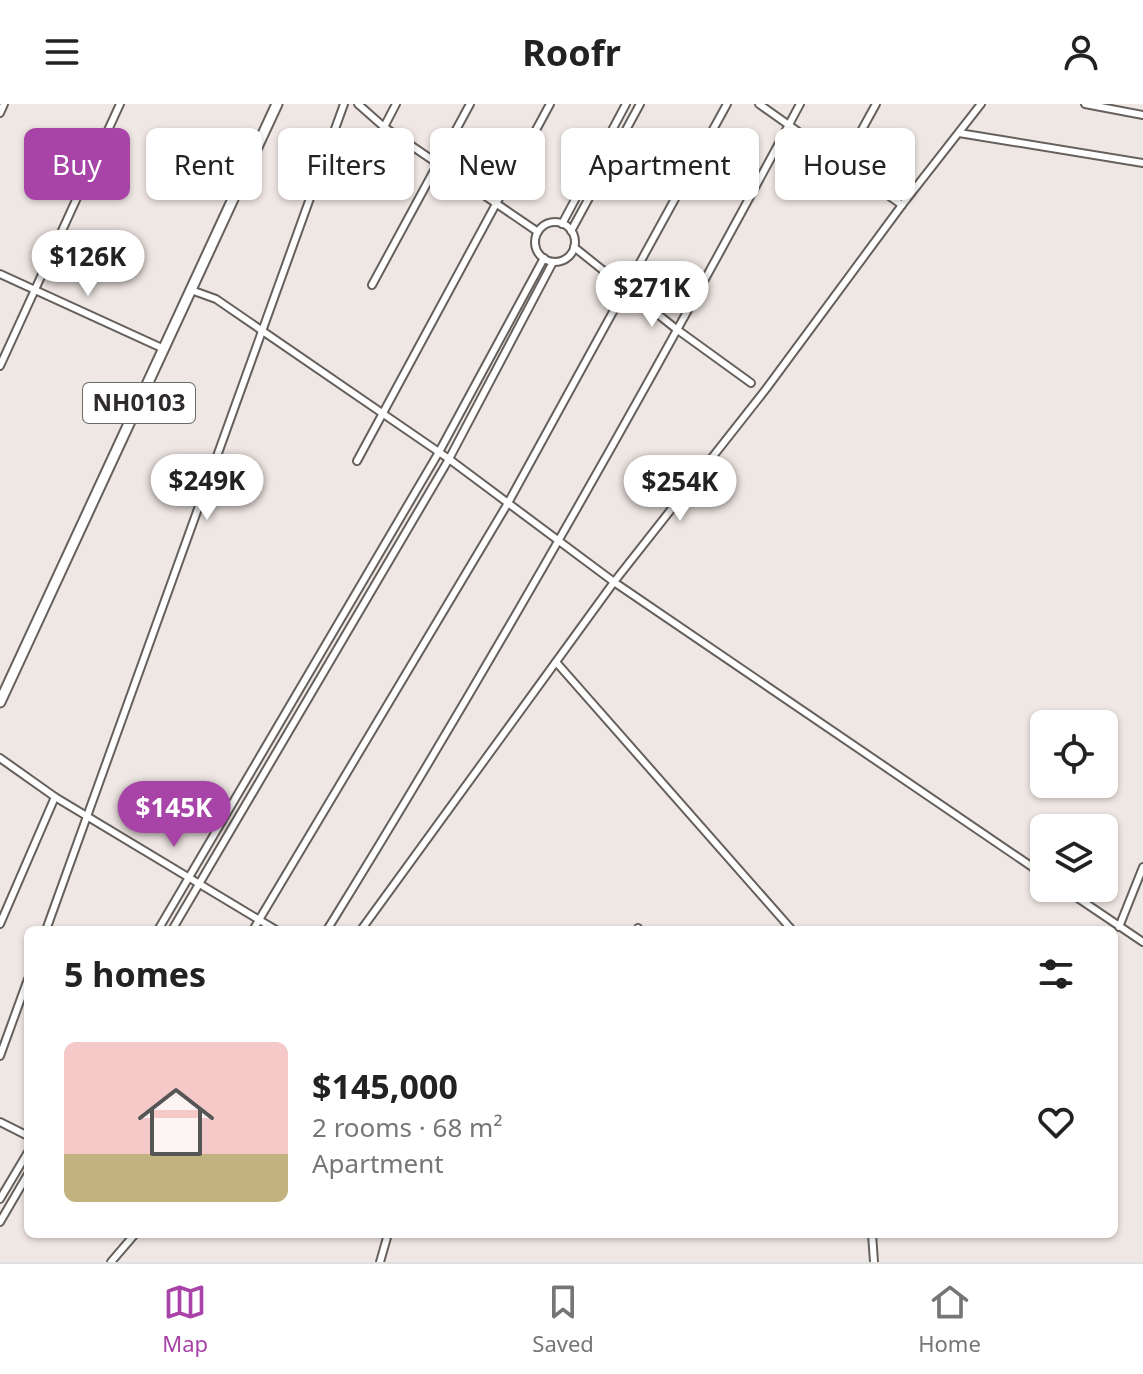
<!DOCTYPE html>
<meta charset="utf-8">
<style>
:root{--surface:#fff;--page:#f6f6f6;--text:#222;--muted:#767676;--line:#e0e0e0;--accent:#a843a7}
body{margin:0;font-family:"Noto Sans",sans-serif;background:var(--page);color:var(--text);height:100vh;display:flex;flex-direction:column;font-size:30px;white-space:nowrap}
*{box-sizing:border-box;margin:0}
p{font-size:26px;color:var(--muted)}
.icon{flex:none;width:44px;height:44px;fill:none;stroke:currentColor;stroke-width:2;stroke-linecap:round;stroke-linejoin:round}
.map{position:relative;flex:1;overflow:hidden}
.details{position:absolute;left:24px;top:822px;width:1094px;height:312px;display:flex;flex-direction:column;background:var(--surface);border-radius:12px;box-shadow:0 2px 6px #0004}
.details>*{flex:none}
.banner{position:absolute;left:24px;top:24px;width:1096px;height:72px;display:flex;gap:16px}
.tools{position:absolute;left:1030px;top:606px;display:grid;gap:16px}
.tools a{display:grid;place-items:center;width:88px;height:88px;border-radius:12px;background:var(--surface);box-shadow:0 2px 6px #0004;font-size:40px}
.price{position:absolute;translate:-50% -68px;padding:0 18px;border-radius:28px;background:#fff;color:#222;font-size:26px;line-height:52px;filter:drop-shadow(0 2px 4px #0008)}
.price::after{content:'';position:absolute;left:50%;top:48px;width:24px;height:18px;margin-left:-12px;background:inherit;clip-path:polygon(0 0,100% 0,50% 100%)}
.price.selected{background:var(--accent);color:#fff}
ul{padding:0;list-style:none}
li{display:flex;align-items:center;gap:24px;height:200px;padding:0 40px}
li+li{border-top:2px solid var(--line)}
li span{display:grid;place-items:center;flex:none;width:224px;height:160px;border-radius:12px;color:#555}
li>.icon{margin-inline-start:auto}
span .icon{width:96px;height:96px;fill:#fffc;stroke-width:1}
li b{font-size:34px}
h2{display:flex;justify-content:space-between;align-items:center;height:96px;padding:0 40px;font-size:34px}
.chip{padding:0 28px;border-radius:12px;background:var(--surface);box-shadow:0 2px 6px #0004;font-size:28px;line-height:72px}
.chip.selected{background:var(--accent);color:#fff}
header{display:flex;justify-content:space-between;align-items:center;height:104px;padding:0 40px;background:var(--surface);font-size:36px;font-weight:700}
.menu{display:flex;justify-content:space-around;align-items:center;height:112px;border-top:2px solid var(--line);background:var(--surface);font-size:22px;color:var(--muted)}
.menu a{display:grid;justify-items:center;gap:4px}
.menu .selected{color:var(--accent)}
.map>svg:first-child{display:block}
</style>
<header><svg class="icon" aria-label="menu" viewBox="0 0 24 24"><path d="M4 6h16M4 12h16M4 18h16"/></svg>Roofr<svg class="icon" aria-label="person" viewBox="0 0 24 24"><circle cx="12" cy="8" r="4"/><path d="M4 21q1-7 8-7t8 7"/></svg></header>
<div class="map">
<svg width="1143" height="1158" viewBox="0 0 1143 1158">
<rect width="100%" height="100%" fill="#efe7e3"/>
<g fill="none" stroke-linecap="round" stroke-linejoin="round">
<defs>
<g id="minor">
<polyline points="358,0 384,23 538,128"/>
<polyline points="759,0 902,101"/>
<polyline points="1085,0 1143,11"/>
<polyline points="0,9 4,0"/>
<polyline points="384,23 396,0"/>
<polyline points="959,29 1143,59"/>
<polyline points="843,60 876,0"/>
<circle cx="555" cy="138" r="20"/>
<polyline points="562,120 626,0"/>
<polyline points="571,127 640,0"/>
<polyline points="574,143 675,224 751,279"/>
<polyline points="0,170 164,245"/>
<polyline points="372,181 470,0"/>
<polyline points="191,186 216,195 449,355 614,478 1044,771"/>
<polyline points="0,262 120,0"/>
<polyline points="357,357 550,0"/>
<polyline points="556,558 792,826"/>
<polyline points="0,654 55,693 276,826"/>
<polyline points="1063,784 1143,838"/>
<polyline points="0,820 55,693"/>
<polyline points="1119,823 1143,763"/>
<polyline points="46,826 344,0"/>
<polyline points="158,826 439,348 544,154"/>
<polyline points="172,826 449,355 553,158"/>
<polyline points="253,826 508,399 727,0"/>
<path d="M 327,826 C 494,556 650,280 800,0"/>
<polyline points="361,826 614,478 766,285 902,101 981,0"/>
<polyline points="637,826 638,824"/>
<polyline points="0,952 28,875"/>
<polyline points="0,1018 28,1032"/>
<polyline points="0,1095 28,1048"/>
<polyline points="0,1118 28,1070"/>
<polyline points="872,1130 874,1158"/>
<polyline points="111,1158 135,1130"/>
<polyline points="380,1158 388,1130"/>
</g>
<polyline id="highway" points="0,598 277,0"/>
</defs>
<use href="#minor" stroke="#66605c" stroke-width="10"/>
<use href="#highway" stroke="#66605c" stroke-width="13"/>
<use href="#minor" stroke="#fff" stroke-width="6"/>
<use href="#highway" stroke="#fff" stroke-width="9"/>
</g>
<g text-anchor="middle" stroke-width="7" stroke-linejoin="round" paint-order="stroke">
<rect fill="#fff" stroke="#6d6b6a" stroke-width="2" x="83" y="279" width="112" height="40" rx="6"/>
<g font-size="24" font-weight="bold" fill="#2e2b2a">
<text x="139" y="307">NH0103</text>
</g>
</g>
</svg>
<div class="tools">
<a><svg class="icon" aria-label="locate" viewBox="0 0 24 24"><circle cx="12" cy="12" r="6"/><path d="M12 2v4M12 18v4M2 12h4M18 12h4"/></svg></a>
<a><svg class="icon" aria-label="layers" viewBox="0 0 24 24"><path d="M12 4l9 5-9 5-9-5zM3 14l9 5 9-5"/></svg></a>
</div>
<b class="price" style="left:88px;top:194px">$126K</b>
<b class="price" style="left:652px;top:225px">$271K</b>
<b class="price" style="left:207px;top:418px">$249K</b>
<b class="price" style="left:680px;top:419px">$254K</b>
<b class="price selected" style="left:174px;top:745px">$145K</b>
<div class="banner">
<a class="chip selected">Buy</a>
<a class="chip">Rent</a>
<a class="chip">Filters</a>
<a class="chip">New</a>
<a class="chip">Apartment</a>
<a class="chip">House</a>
</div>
<section class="details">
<h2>5 homes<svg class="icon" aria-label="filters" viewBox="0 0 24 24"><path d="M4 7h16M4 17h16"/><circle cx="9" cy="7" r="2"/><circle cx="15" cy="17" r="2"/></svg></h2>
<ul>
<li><span style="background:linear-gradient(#f6c9c9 70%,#c2b280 0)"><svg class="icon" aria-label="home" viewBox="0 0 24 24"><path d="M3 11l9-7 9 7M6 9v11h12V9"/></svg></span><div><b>$145,000</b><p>2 rooms · 68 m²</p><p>Apartment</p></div><svg class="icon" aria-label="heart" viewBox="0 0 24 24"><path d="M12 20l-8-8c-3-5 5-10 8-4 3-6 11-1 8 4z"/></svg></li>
</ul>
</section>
</div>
<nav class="menu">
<a class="selected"><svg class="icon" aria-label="map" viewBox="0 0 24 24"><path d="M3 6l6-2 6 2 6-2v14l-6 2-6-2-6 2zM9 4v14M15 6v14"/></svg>Map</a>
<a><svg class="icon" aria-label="saved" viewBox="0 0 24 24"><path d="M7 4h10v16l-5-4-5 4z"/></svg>Saved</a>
<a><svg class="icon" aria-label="home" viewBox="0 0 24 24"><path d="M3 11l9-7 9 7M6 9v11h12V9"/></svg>Home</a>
</nav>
